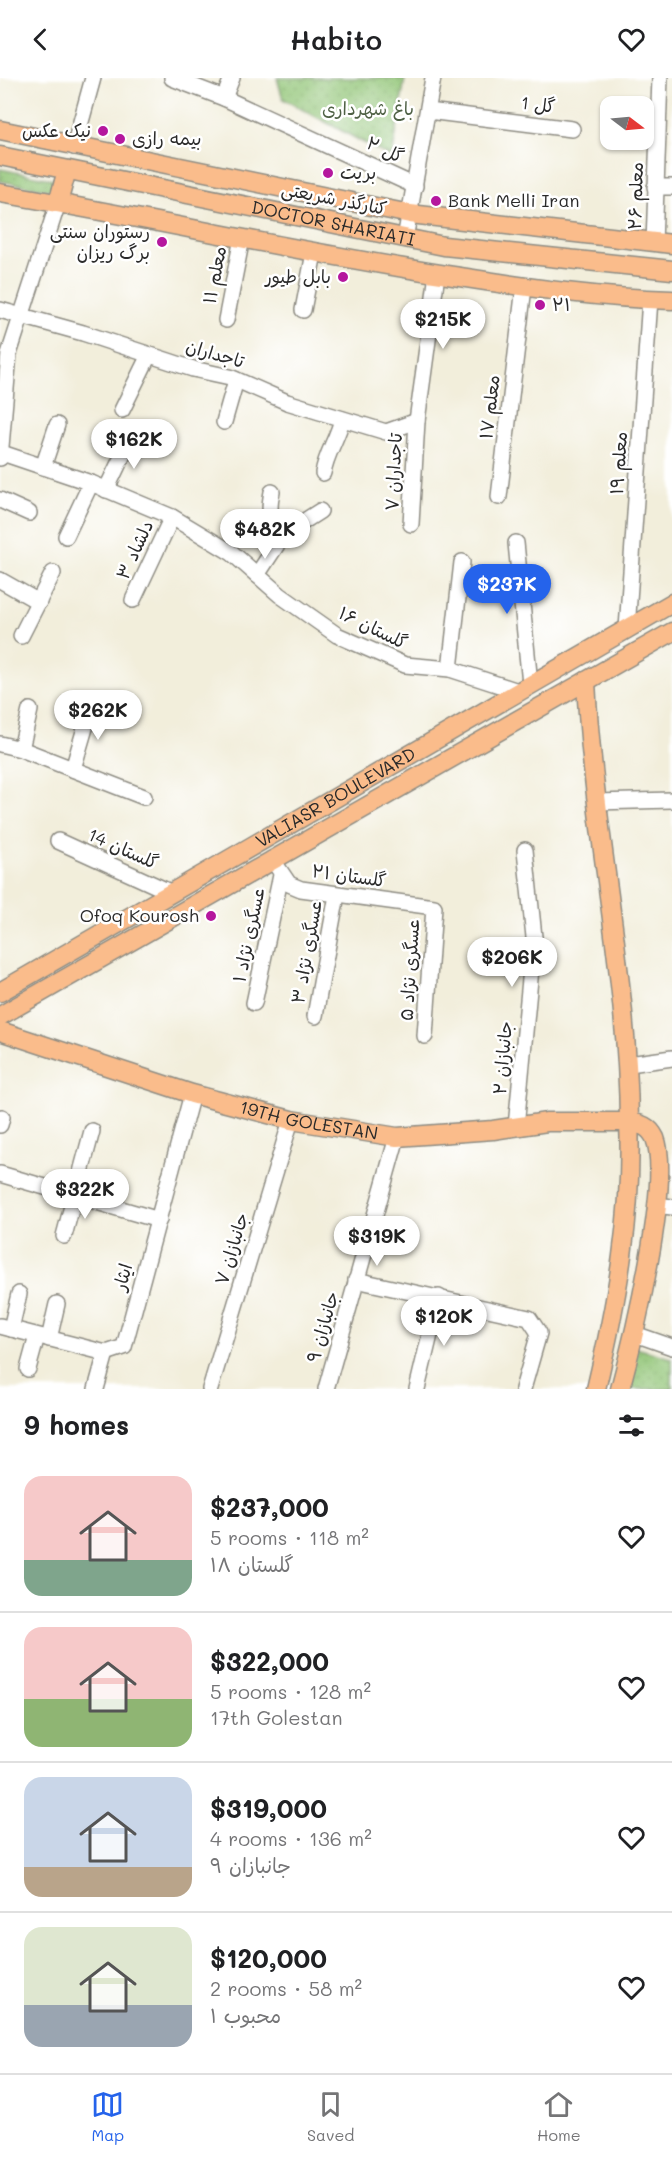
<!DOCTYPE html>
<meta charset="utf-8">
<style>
:root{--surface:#fff;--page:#f6f6f6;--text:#202124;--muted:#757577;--line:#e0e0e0;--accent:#2563eb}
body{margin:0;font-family:Mali,"Playpen Sans Arabic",sans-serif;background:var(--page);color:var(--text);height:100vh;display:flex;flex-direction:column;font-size:22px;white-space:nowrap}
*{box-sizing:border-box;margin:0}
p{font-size:20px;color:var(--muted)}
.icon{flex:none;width:33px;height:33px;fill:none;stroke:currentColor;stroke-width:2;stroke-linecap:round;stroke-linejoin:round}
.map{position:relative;height:1311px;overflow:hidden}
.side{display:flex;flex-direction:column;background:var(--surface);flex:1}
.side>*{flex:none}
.needle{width:39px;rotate:106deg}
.tools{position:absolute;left:600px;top:18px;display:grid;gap:12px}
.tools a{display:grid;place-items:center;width:54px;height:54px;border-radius:12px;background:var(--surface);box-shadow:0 2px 4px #0004;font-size:30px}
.price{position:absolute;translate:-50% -51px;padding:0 14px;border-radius:21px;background:#fff;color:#222;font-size:20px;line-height:39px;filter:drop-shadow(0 2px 3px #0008)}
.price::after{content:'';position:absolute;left:50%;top:36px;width:18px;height:14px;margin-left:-9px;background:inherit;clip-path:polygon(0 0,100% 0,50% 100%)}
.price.active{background:var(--accent);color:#fff}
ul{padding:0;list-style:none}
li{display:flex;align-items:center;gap:18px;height:150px;padding:0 24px}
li+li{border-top:2px solid var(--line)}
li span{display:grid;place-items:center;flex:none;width:168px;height:120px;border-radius:18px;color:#555}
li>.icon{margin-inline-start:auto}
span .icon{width:72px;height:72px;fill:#fffc;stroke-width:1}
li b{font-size:26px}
h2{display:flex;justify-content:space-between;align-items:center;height:72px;padding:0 24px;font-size:26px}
header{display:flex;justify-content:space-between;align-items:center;height:78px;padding:0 24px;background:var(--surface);font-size:27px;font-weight:600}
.dock{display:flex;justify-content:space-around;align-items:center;height:84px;border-top:2px solid var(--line);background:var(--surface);font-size:16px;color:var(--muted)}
.dock a{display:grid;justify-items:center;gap:3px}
.dock .active{color:var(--accent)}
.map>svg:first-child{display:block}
</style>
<header><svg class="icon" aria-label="back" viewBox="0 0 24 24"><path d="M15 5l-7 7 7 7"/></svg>Habito<svg class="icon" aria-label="heart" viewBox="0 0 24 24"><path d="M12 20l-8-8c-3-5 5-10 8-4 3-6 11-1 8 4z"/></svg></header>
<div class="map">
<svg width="672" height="1311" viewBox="0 0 672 1311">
<defs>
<pattern id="green-dots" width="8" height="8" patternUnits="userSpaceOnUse" patternTransform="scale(1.5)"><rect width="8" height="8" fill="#91c576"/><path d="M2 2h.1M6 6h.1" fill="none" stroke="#7da966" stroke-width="1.8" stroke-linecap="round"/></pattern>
</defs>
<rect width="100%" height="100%" fill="#fff"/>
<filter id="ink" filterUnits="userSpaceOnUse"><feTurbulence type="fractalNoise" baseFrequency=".0167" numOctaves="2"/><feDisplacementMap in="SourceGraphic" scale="12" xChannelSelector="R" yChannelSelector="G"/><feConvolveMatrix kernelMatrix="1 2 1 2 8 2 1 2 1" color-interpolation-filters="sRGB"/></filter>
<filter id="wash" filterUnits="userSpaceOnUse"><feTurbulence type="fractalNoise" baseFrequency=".008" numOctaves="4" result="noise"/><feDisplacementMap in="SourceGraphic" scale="24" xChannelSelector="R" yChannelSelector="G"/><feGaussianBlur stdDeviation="1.35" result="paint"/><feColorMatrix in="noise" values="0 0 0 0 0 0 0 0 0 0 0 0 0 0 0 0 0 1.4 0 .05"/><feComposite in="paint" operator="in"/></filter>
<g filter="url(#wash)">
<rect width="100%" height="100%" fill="#f2eedb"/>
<g fill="url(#green-dots)" stroke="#5e7850" stroke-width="1.5">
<polygon points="277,0 405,0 392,80 283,21"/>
<polygon points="0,91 62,103 60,114 0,103"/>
<polygon points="629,1268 672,1280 672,1311 621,1311"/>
</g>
</g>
<g filter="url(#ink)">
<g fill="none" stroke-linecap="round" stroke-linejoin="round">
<defs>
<g id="minor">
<polyline points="172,0 224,20 415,108"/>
<polyline points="224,20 232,0"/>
<polyline points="428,33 572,51"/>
<polyline points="74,69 93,0"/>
<polyline points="655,109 672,109"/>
<polyline points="405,161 433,0"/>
<polyline points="654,165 660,0"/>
<polyline points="0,232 83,255 193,291 230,299 287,324 386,354 417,343"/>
<polyline points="303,232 314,175"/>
<polyline points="226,242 242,160"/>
<polyline points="122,332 149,277"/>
<polyline points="224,344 236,302"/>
<polyline points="2,375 91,405 172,439 232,475 280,517 337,557 405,587 450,591 518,613"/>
<polyline points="0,380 9,276 58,125"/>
<polyline points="43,389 57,347"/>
<path d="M 323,395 C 326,375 338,360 342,341"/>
<polyline points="106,412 132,358"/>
<path d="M 272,414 C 268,434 269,441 284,456"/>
<polyline points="499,419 524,209"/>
<polyline points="0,422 29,435"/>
<polyline points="411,446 417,343 437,196"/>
<polyline points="66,458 91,405"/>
<polyline points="516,465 530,606"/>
<polyline points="257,497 284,456 320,433"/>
<polyline points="0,502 39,524"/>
<polyline points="133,522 172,439"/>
<polyline points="627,551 650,221"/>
<polyline points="21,558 53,495"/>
<polyline points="450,591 462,484"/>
<polyline points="0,666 21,671 144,719"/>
<polyline points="21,671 30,632"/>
<polyline points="73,691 92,626"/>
<polyline points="596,724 672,722"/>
<polyline points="58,763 172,815"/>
<polyline points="272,781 289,806 301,811 434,829 425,958"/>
<polyline points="254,925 281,797"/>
<polyline points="315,938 337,817"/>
<polyline points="629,986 672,980"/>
<polyline points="0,1047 2,1039"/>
<polyline points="516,1049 534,859 525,772"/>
<polyline points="0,1096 159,1142"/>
<polyline points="656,1127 672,1129"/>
<polyline points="64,1158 92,1053"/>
<polyline points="356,1202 529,1240 539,1255 523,1311"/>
<polyline points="0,1248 106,1275 124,1269 192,1016"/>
<polyline points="11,1251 19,1216"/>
<polyline points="635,1256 672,1269"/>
<polyline points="49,1261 57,1226"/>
<polyline points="28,1291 37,1258"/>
<polyline points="96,1311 106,1275"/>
<polyline points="210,1311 291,1042"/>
<polyline points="326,1311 397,1059"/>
<polyline points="417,1311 439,1219"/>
</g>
<g id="major">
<polyline points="0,52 410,136 672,166"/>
<path id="s1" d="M 0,78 L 444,168 L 672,192"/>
<path d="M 0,115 C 154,141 306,176 460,199 C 530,210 601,220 672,222"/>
<polyline points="58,125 67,92"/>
<path id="s2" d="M 0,914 L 672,525"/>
<polyline points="0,938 672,554"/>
<path id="s3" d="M 0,953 L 192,1016 L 291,1042 L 397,1059 L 493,1052 L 547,1044 L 629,1044 C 628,896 593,751 586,603"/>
<path d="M 596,1311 C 617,1223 633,1135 629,1044 C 641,1046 649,1048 655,1060 C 672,1102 633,1263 620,1311"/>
</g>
</defs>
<use href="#minor" stroke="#8e8c83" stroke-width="18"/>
<use href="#major" stroke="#8e8c83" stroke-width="21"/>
<use href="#minor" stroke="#fff" stroke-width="15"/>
<use href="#major" stroke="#fabc8b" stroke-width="18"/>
</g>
</g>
<g fill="#b5179e" stroke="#fff" stroke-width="2">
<circle cx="103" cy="53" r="6"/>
<circle cx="120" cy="61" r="6"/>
<circle cx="328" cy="95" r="6"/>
<circle cx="436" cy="123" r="6"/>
<circle cx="162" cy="164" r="6"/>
<circle cx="343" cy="199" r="6"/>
<circle cx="540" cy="227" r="6"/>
<circle cx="211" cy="838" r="6"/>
</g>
<g text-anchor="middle" stroke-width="5" stroke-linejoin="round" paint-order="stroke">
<g font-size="18" fill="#2b2b2b" stroke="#fff">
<text transform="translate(538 27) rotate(7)" y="6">گل 1</text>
<text transform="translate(385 72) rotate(25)" y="6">گل ۲</text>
<text transform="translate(636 118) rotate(-88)" y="6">معلم ۲۶</text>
<text transform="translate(334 121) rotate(11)" y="6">کنارگذر شریعتی</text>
<text dy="6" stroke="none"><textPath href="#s1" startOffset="340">DOCTOR SHARIATI</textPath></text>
<text transform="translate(215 197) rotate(-79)" y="6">معلم ۱۱</text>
<text transform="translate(215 276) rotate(16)" y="6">تاجداران</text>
<text transform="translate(490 329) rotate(-83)" y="6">معلم ۱۷</text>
<text transform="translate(619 385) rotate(-86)" y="6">معلم ۱۹</text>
<text transform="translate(394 394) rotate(-87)" y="6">تاجداران ۷</text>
<text transform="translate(135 472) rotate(-65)" y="6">دلشاد ۳</text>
<text transform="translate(373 550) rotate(26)" y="6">گلستان ۱۶</text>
<text dy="6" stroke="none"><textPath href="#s2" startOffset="388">VALIASR BOULEVARD</textPath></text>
<text transform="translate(123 771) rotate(24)" y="6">گلستان 14</text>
<text transform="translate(349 798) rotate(8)" y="6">گلستان ۲۱</text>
<text transform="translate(249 857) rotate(-78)" y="6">عسگری نژاد ۱</text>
<text transform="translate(307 874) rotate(-80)" y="6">عسگری نژاد ۳</text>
<text transform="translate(410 892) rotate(-86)" y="6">عسگری نژاد ۵</text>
<text transform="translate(503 980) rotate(-85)" y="6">جانبازان ۲</text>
<text dy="6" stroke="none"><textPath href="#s3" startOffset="322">19TH GOLESTAN</textPath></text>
<text transform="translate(232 1171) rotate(-73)" y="6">جانبازان ۷</text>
<text transform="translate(123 1199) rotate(-74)" y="6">ایثار</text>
<text transform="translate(323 1249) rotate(-74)" y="6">جانبازان ۹</text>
</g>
<g font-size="18" fill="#4f6145" stroke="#fff">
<text x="368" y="37">باغ شهرداری</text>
</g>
<g font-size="18" fill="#2b2b2b" stroke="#fff" text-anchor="end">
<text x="91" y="59">نیک عکس</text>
<text x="132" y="67" text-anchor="start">بیمه رازی</text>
<text x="340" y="101" text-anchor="start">بریت</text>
<text x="448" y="129" text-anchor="start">Bank Melli Iran</text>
<text x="150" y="160">رستوران سنتی<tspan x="150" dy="21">برگ ریزان</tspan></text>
<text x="331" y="205">بابل طیور</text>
<text x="552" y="233" text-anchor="start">۲۱</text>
<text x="199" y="844">Ofoq Kourosh</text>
</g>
</g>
</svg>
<div class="tools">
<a><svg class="needle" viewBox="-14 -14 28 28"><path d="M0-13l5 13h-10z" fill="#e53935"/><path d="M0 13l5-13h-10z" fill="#757577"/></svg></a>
</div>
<b class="price" style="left:443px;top:272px">$215K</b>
<b class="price" style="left:134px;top:392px">$162K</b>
<b class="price" style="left:265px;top:482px">$482K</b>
<b class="price active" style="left:507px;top:537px">$237K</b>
<b class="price" style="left:98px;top:663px">$262K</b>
<b class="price" style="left:512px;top:910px">$206K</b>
<b class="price" style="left:85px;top:1142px">$322K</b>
<b class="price" style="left:377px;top:1189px">$319K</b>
<b class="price" style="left:444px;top:1269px">$120K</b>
</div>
<section class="side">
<h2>9 homes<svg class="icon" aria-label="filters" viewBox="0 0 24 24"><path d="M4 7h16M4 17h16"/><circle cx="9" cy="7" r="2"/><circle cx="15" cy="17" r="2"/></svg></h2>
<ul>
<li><span style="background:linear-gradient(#f6c9c9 70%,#7fa58c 0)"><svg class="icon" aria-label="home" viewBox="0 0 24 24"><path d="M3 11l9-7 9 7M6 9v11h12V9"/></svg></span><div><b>$237,000</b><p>5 rooms · 118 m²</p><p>گلستان ۱۸</p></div><svg class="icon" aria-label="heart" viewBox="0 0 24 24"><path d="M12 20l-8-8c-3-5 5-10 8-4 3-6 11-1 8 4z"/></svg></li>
<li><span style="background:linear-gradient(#f6c9c9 60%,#8fb573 0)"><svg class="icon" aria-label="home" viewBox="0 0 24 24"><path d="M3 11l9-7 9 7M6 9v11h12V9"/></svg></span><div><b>$322,000</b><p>5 rooms · 128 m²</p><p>17th Golestan</p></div><svg class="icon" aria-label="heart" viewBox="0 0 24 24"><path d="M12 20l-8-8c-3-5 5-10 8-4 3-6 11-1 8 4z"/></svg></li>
<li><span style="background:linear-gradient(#c9d6e8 75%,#b9a48a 0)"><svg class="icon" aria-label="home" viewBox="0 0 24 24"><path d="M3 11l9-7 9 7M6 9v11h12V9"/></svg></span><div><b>$319,000</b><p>4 rooms · 136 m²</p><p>جانبازان ۹</p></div><svg class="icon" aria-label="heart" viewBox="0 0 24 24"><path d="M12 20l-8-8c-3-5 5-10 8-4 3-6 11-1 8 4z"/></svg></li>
<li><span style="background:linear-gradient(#dfe7d0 65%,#9aa5b1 0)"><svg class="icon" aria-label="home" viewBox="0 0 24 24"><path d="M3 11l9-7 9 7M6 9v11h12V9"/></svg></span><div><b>$120,000</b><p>2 rooms · 58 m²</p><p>محبوب ۱</p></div><svg class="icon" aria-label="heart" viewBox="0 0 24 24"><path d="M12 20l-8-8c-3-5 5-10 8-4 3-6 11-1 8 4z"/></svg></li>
</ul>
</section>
<nav class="dock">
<a class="active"><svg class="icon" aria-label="map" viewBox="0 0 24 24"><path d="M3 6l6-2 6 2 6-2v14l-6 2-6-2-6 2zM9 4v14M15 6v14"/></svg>Map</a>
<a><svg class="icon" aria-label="saved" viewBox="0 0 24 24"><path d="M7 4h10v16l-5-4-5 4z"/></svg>Saved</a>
<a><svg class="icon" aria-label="home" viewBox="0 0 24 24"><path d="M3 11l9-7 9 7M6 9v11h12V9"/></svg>Home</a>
</nav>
